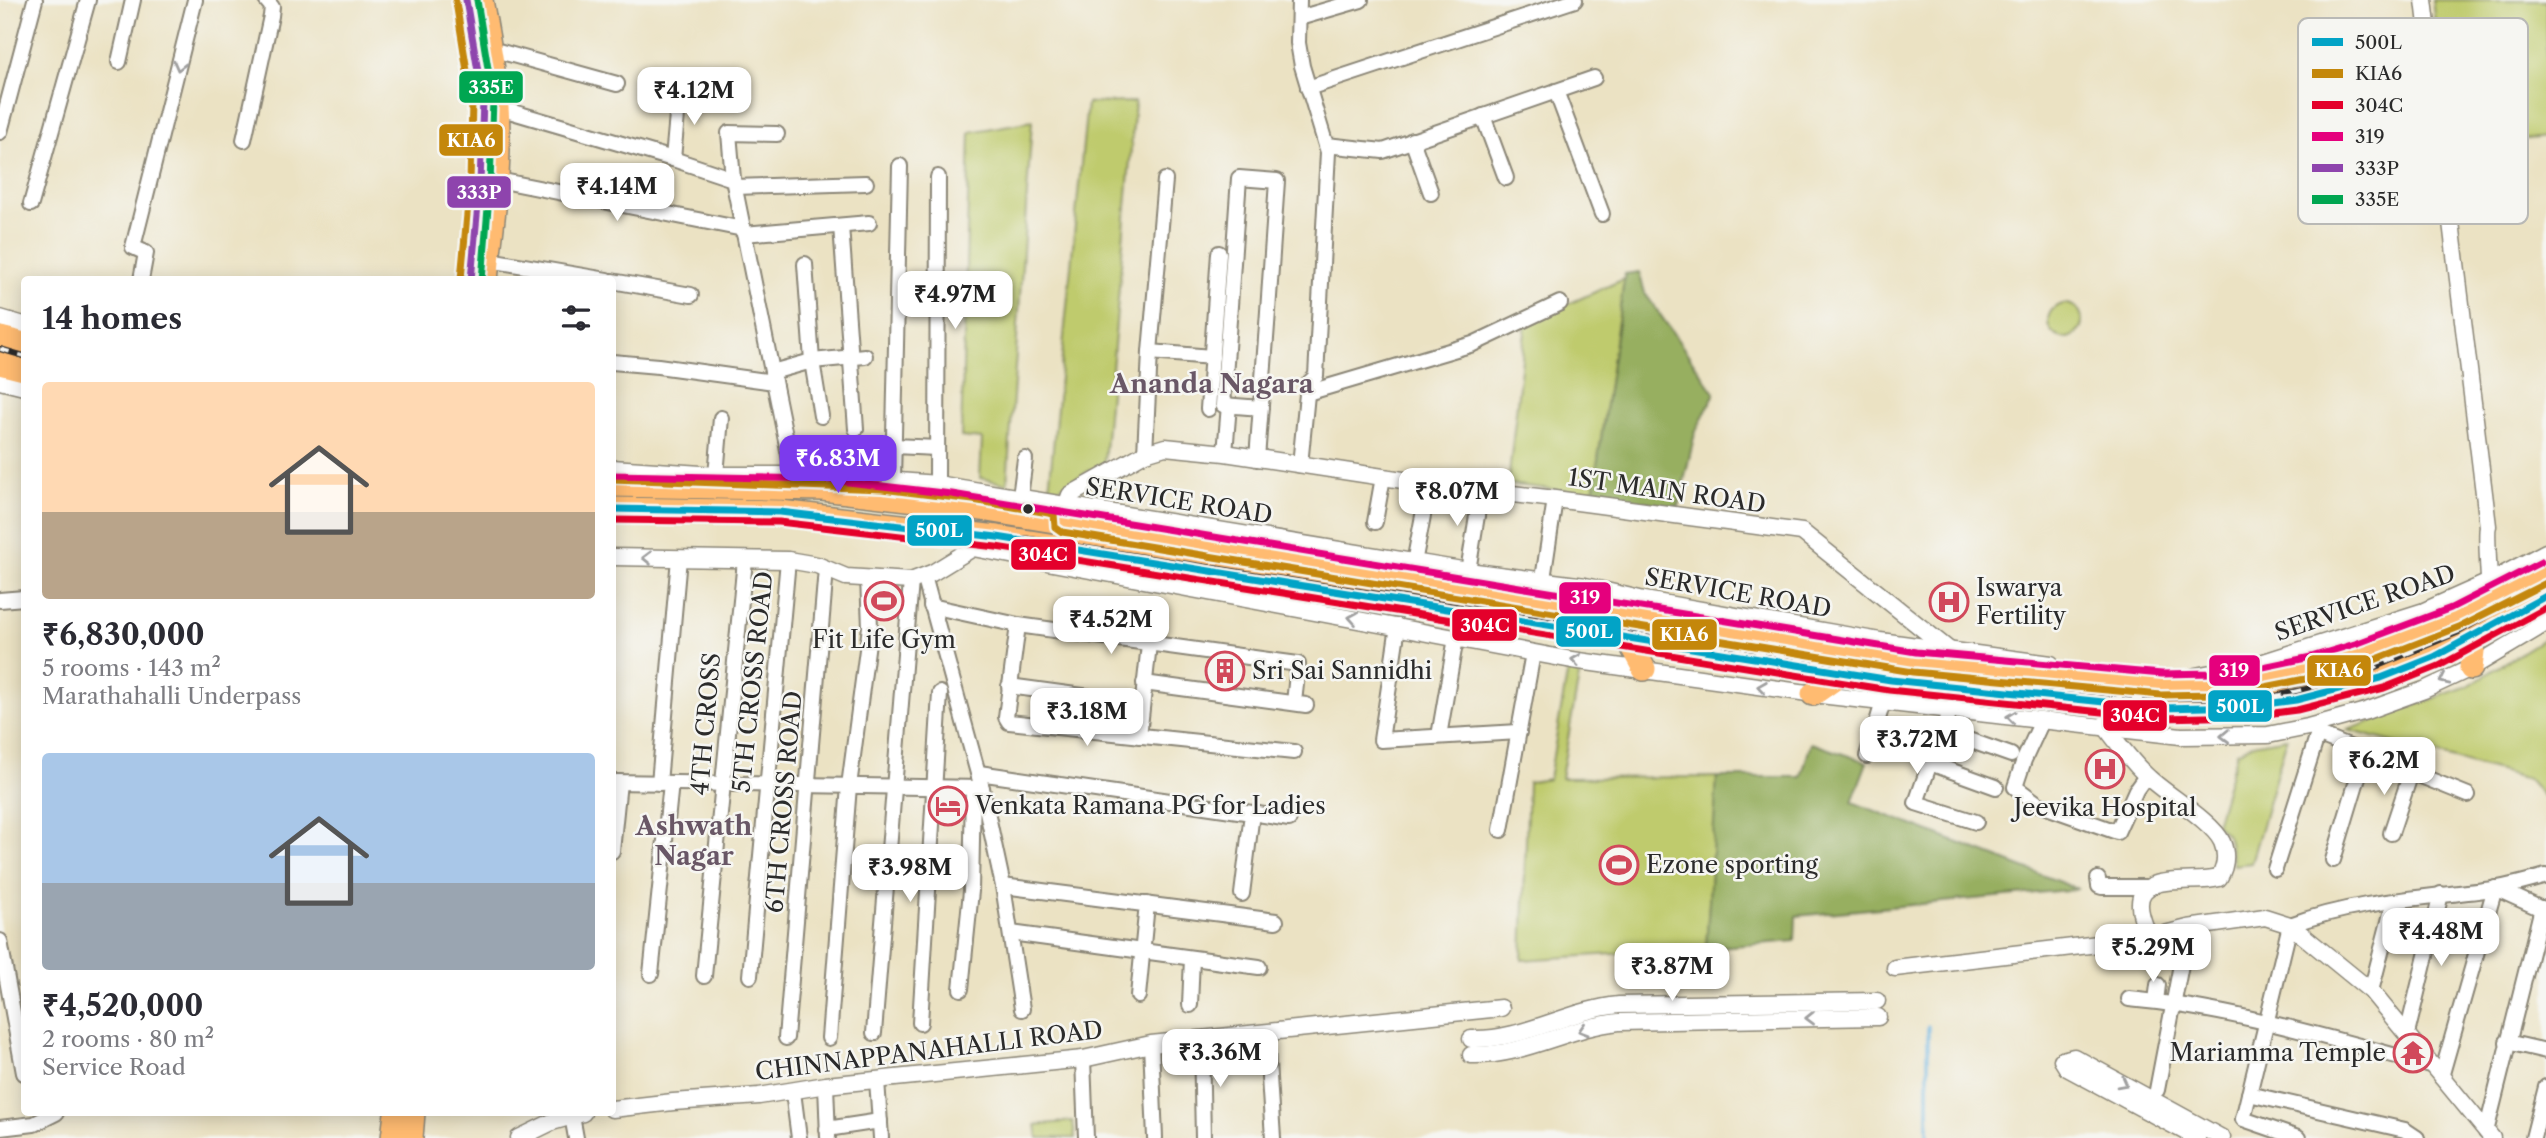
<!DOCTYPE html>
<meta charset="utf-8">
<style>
:root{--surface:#fff;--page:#f2f2f3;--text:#2b2b33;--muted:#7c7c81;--accent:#7c3aed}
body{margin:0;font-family:"Libre Caslon Text",serif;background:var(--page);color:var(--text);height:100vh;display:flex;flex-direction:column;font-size:26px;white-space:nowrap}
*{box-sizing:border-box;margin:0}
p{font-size:23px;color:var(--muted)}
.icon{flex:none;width:38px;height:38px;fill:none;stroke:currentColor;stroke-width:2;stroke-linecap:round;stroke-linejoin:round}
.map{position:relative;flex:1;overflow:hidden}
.drawer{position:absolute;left:21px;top:276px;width:595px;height:840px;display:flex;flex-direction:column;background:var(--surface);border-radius:7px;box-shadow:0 4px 18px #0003}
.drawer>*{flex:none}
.price{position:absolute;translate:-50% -60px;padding:0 16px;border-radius:14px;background:#fff;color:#222;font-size:23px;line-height:46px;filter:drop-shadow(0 2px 4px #0008)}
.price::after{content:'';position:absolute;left:50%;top:42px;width:21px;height:16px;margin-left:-10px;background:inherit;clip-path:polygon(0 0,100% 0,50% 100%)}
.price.selected{background:var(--accent);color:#fff}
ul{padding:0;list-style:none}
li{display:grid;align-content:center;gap:14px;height:371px;padding:0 21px}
li span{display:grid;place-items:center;height:217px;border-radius:7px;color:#555}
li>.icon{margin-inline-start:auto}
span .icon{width:126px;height:126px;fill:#fffc;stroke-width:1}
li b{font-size:30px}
h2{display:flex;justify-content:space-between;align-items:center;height:84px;padding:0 21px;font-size:30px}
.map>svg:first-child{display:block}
</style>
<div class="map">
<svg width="2546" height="1138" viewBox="0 0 2546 1138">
<rect width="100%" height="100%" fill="#f6f6f2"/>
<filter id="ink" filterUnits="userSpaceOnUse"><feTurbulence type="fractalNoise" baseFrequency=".0143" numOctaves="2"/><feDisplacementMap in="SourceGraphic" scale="14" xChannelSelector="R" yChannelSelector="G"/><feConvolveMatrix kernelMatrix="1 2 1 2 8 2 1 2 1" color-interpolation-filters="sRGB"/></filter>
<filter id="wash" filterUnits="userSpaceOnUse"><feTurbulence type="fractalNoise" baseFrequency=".00686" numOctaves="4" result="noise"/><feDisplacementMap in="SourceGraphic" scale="28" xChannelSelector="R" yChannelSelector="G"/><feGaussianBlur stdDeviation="1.57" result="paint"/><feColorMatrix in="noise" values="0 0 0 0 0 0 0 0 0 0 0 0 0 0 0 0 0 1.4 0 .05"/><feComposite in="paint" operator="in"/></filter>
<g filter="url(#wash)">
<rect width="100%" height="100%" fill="#ebe2c3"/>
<g fill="#bfcb6d" stroke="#757b4c" stroke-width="2">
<polygon points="2432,0 2546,0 2546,137 2451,147"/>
<polygon points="1135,102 1104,462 1056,490 1049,489 1087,103"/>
<polygon points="1032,121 1007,484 980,478 982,439 961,437 970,132"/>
<polygon points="1624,279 1593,494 1508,484 1526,323"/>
<circle cx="2065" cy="321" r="17"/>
<polygon points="2546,637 2546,799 2528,779 2348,730 2468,686"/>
<polygon points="1568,669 1580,671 1561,778 1717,777 1706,948 1522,960 1528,782 1549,779"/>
<polygon points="2287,738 2251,863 2234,865 2227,835 2216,824 2237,752 2252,744"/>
<polygon points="1073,1121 1075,1138 1038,1138 1036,1125"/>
</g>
<g fill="#97af60" stroke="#616d46" stroke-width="2">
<polygon points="1639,272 1645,293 1715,393 1695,433 1678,507 1593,494 1625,274"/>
<polygon points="1811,743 1867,762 1852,802 2078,889 1796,916 1795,941 1706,948 1717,777 1801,777"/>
</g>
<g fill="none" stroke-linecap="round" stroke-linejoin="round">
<polyline stroke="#66b2df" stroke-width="3.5" points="1928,1138 1928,1026"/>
</g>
</g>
<g filter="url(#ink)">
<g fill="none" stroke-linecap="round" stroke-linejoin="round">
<defs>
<g id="minor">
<polyline points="1299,0 1298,43 1302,66 1328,152 1316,376 1308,384 1300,465"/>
<polyline points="1299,18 1361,0"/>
<polyline points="491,49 617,84"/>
<polyline points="119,62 133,0"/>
<polyline points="1308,88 1575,0"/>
<polyline points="1556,91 1602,214"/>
<polyline points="499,108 673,159 733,179 793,475"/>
<polyline points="1483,116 1506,178"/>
<polyline points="0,132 35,0"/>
<polyline points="244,140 271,16 272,7 266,0"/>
<polyline points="1412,140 1431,193"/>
<polyline points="1326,145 1383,151 1594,78"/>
<polyline points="673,159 679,93"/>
<polyline points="733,179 729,133 777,134"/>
<polyline points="498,180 743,229"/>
<polyline points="735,187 866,183"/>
<polyline points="31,204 88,0"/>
<polyline points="841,226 856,429"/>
<polyline points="744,234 869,223"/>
<polyline points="489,260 607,280"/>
<polyline points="805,264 812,361 821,416"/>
<polyline points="141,280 146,253 133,247 195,0"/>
<polyline points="612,281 691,295"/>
<polyline points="1150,352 1212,357"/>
<polyline points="612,362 658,366 774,382"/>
<polyline points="772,372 812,361 865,356"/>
<polyline points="1307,393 1473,344 1560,303"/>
<polyline points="1208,409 1219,253"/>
<polyline points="894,446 937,448"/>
<polyline points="1145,453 1150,352 1165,180"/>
<polyline points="1225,453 1229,405"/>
<path d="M 1257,459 C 1264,366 1271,274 1277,181 L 1239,178 L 1223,405 L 1261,408"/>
<polyline points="716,475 721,418"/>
<polyline points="893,480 900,166"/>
<polyline points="937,484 938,177"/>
<polyline points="1020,497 1025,459"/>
<polyline points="1375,522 1383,477"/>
<polyline points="1414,563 1429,484"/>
<polyline points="1468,571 1481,491"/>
<polyline points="924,576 982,788 1003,886 1022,1009"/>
<polyline points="1543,579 1555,499"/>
<polyline points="0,600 24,598"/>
<polyline points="931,606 1018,625 1298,664 1294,703"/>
<polyline points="1018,625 1006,717 1009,722 1294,752"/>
<polyline points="1398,626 1381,740 1519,732"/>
<polyline points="1144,683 1306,705"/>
<polyline points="1009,686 1142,704"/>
<polyline points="1951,710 1930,763 1996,787"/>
<polyline points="2042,721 2024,760 2015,787 2038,804 2117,832 2136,790 2146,776"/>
<polyline points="1943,731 2011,755"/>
<polyline points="2317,734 2468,795"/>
<polyline points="1139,736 1149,644"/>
<polyline points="1439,736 1456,638"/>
<polyline points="1867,756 1883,702"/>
<polyline points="1930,763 1916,803 1976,822"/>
<polyline points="979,773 1252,813 1242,894"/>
<polyline points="612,782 982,788"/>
<polyline points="659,783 679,558"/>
<polyline points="1252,813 1289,819"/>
<polyline points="1501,830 1533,653"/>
<polyline points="2391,833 2411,773"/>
<polyline points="612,851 619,782"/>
<polyline points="2333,860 2365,754"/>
<polyline points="2275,869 2320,727"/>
<polyline points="2098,879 2099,886 2102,887 2145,887"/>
<polyline points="1003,886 1276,921"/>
<polyline points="1011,933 1259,967"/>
<polyline points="0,941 24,1073"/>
<polyline points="651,974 671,783"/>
<polyline points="704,976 745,560"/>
<polyline points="750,976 788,560"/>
<polyline points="961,989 971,891 973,788"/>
<polyline points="2371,991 2394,902"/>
<polyline points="1138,996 1147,904"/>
<path d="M 2129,999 C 2231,1008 2331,1039 2430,1065"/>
<polyline points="2156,1001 2158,985"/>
<polyline points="1190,1005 1192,958"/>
<polyline points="920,1023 940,693"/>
<polyline points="1266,1032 1273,1138"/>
<polyline points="874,1033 911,581"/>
<polyline points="2407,1034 2441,894"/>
<polyline points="786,1038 826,569"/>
<polyline points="829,1038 849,786 870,627 868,578"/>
<polyline points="1201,1040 1203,1138"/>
<polyline points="2507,1042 2546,1051"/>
<polyline points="1151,1044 1155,1138"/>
<polyline points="1083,1059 1086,1138"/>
<polyline points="2441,1077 2495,888 2546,911"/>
<polyline points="877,1080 881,1138"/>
<polyline points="826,1085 828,1137"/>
<polyline points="2157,1090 2188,928"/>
<polyline points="793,1092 799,1138"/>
<polyline points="2249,1094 2405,1130 2417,1138"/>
<polyline points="572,1116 576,1138"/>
<polyline points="0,1128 34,1124 56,1113"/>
<polyline points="827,1129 880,1121"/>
<polyline points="2486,1132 2542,908"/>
<path d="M 2298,1138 L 2243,1119 L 2290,925 C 2354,901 2425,898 2493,889 C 2511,886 2529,881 2546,876"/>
<polyline points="2533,1138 2546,1087"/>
</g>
<g id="tertiary">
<path d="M 2424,0 L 2488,526 C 2486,531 2489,583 2490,588"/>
<polyline points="0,318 24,325"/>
<polyline points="0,381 24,387"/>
<polyline points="612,468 716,475 822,475 937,484 1468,571 1585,586 1644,600 1880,641 2051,664"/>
<polyline points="1066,506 1070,495 1145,453 1165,447 1225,453 1429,484 1555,499 1802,532 1949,650"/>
<polyline points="612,557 788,560 817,565 846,577 911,581 932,573 973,548 1572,660 1829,696 2181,736 2268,735 2308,727 2366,711 2424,690 2471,668 2546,623"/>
<polyline points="2195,676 2254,665 2424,611 2489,582 2546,552"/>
<path d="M 2104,725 C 2118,743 2132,763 2149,778 C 2167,795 2213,822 2222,842 C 2227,854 2226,866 2219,878 C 2194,885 2138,871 2140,906 C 2140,916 2146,928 2149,938"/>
<polyline points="1895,968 2149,938 2188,928 2265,917 2290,925 2371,991 2492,1138"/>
<path d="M 1471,1039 C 1522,1041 1568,1010 1619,1005 L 1877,1001"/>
<path d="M 1471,1055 C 1523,1057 1568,1027 1619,1022 L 1878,1017"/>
<polyline points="612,1109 673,1102 759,1096 826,1085 1083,1059 1151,1044 1501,1008"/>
<polyline points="519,1138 552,1122 583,1113"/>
<polyline points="2197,1138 2067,1068 2062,1060 2074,1057 2222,1138"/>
</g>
<g id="primary">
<polyline points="466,0 483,101 480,183 471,280"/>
<path d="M 482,0 C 490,44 499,89 499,134 C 500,183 492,231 487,280"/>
<polyline points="392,1138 395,1113"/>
<polyline points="412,1138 414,1113"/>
</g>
<g id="trunk">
<polyline points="0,338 24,344"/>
<polyline points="0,363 24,369"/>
<path d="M 612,485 L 822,489 L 951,504 L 1915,662 L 2162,685 C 2302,686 2426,638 2546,571"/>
<polyline points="612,509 780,512 997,537 1401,600 1628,639 1891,680 2162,708 2251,706 2296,700 2381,678 2434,657 2546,596"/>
<polyline points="1628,639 1644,669"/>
<polyline points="2471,668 2475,634"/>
<polyline points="1813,694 1843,673"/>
</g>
</defs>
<use href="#minor" stroke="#8b8677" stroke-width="18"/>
<use href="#tertiary" stroke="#8b8677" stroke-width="19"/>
<use href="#primary" stroke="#8b8677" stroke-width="24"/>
<use href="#trunk" stroke="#8b8677" stroke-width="26"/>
<use href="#minor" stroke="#fff" stroke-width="14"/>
<use href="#tertiary" stroke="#fff" stroke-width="16"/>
<use href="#primary" stroke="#ffbb71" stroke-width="21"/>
<use href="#trunk" stroke="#ffbb71" stroke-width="23"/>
<defs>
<g id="rail">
<polyline points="0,349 24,356"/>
<polyline points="1024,538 1887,674 2111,699 2270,697 2342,681 2459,632 2546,583"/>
</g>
</defs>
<use href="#rail" stroke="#2b2b2b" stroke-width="6"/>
<use href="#rail" stroke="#f6f6f2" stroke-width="3.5" stroke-dasharray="10" stroke-linecap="butt"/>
<defs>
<polyline id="bus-1" points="612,509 780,512 997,537 1891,680 2162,708 2251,706 2296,700 2381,678 2434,657 2546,596"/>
<g id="bus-2">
<polyline points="456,2 472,102 470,182 461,279"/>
<polyline points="612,479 882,489 973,500 1054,514 1055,527 1062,532 1913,672 2161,695 2214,694 2265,687 2315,677 2364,664 2459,627 2546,583"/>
</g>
<polyline id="bus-3" points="612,520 779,522 996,547 1889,690 2161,718 2251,716 2297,710 2384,688 2439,666 2546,608"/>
<polyline id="bus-4" points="612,475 822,479 952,494 1916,652 2162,674 2213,673 2263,667 2311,657 2358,643 2451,608 2541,562"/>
<polyline id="bus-5" points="466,0 483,101 480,183 471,280"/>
<polyline id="bus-6" points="477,0 493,100 490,184 482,280"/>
</defs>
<use href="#bus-1" stroke="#f6f6f2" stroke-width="12"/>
<use href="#bus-2" stroke="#f6f6f2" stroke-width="12"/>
<use href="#bus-3" stroke="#f6f6f2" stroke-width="12"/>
<use href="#bus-4" stroke="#f6f6f2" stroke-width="12"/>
<use href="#bus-5" stroke="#f6f6f2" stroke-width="12"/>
<use href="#bus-6" stroke="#f6f6f2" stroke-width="12"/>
<use href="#bus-1" stroke="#02a3c6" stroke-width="7"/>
<use href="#bus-2" stroke="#c4870b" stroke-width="7"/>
<use href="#bus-3" stroke="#e4002b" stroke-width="7"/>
<use href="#bus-4" stroke="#e5007d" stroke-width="7"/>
<use href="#bus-5" stroke="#8e44ad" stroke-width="7"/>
<use href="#bus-6" stroke="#00a651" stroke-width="7"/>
</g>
<defs><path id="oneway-chevron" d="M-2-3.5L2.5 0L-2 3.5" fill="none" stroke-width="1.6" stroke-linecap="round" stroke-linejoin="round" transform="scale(1.75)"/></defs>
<g stroke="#a0a0a0">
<use href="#oneway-chevron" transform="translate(179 66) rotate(104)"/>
<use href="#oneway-chevron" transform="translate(647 558) rotate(-179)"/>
<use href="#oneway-chevron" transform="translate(1353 618) rotate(-170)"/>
<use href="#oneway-chevron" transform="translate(1576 660) rotate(-171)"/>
<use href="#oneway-chevron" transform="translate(2444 680) rotate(155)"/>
<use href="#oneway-chevron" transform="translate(1762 687) rotate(-172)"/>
<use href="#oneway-chevron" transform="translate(2011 717) rotate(-173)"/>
<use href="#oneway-chevron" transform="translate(2225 736) rotate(178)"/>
<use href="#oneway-chevron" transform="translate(1810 1018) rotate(179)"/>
<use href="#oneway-chevron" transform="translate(1583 1030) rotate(163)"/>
<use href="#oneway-chevron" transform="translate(2123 1083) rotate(28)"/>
</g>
</g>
<defs>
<symbol id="stadium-ring" viewBox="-11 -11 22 22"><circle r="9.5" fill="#f6f6f2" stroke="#d1495b" stroke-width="1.5"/><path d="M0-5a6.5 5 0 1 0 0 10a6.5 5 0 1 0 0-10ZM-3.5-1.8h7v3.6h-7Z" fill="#d1495b"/></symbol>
<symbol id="hospital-ring" viewBox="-11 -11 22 22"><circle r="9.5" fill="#f6f6f2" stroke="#d1495b" stroke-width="1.5"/><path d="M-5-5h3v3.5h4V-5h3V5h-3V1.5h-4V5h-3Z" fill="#d1495b"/></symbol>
<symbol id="building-ring" viewBox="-11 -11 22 22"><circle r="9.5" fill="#f6f6f2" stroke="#d1495b" stroke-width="1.5"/><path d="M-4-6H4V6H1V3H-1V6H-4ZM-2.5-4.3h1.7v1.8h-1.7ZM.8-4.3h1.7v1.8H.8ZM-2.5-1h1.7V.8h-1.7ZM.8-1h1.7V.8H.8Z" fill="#d1495b"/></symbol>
<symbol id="hotel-ring" viewBox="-11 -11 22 22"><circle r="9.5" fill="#f6f6f2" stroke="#d1495b" stroke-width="1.5"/><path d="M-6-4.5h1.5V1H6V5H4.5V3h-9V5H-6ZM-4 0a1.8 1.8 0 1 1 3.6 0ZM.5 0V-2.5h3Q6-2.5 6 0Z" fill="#d1495b"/></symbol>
<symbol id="temple-ring" viewBox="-11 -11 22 22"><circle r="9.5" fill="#f6f6f2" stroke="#d1495b" stroke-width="1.5"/><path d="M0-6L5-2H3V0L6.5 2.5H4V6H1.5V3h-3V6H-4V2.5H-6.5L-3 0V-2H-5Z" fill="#d1495b"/></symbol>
</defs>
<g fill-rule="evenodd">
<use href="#stadium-ring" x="862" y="579" width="44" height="44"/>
<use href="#hospital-ring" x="1927" y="580" width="44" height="44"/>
<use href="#building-ring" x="1203" y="649" width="44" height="44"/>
<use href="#hospital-ring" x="2083" y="747" width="44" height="44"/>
<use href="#hotel-ring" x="926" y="784" width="44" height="44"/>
<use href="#stadium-ring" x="1597" y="843" width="44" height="44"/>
<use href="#temple-ring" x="2391" y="1031" width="44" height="44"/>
</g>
<circle fill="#2b2b2b" stroke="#f6f6f2" stroke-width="2.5" cx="1028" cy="509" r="6"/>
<g text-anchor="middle" stroke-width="5" stroke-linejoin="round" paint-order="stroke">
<g font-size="24" fill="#2b2b2b" stroke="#f6f6f2">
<text transform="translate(1667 491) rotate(8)" y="8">1ST MAIN ROAD</text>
<text transform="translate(1179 501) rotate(9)" y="8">SERVICE ROAD</text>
<text transform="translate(1738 593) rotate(10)" y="8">SERVICE ROAD</text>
<text transform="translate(2365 603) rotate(-19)" y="8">SERVICE ROAD</text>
<text transform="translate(753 682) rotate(-84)" y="8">5TH CROSS ROAD</text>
<text transform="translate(706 724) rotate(-85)" y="8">4TH CROSS</text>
<text transform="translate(784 802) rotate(-85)" y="8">6TH CROSS ROAD</text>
<text transform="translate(929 1051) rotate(-7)" y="8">CHINNAPPANAHALLI ROAD</text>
</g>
<g font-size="24" fill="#2b2b2b" stroke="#f6f6f2" text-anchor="start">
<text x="1976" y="596">Iswarya<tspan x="1976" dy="28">Fertility</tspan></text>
<text x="884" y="648" text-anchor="middle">Fit Life Gym</text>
<text x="1252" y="679">Sri Sai Sannidhi</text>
<text x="975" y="814">Venkata Ramana PG for Ladies</text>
<text x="2105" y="816" text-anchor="middle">Jeevika Hospital</text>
<text x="1646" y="873">Ezone sporting</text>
<text x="2386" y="1061" text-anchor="end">Mariamma Temple</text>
</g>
<g font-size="26" font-weight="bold" fill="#695766" stroke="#f6f6f2">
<text x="1212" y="393">Ananda Nagara</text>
<text x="694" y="835">Ashwath<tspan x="694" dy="30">Nagar</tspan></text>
</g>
</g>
<rect x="2298" y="18" width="230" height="206" rx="10" fill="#f6f6f2" stroke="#b9b9b6" stroke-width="2"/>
<rect x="2312" y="38" width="31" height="8" fill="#02a3c6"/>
<rect x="2312" y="69" width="31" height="9" fill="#c4870b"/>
<rect x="2312" y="101" width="31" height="8" fill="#e4002b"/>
<rect x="2312" y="132" width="31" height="9" fill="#e5007d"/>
<rect x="2312" y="164" width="31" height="8" fill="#8e44ad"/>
<rect x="2312" y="195" width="31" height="9" fill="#00a651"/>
<g font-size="19" fill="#2b2b2b">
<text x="2355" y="49">500L</text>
<text x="2355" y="80">KIA6</text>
<text x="2355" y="112">304C</text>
<text x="2355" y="143">319</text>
<text x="2355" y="175">333P</text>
<text x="2355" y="206">335E</text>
</g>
<g stroke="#f6f6f2" stroke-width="2.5">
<rect x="458" y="70" width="66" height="34" rx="7" fill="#00a651"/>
<rect x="438" y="123" width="66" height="34" rx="7" fill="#c4870b"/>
<rect x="446" y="175" width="66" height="34" rx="7" fill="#8e44ad"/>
<rect x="906" y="514" width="67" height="33" rx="7" fill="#02a3c6"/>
<rect x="1010" y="538" width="67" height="33" rx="7" fill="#e4002b"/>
<rect x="1558" y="581" width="54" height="34" rx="7" fill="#e5007d"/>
<rect x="1451" y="608" width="67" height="34" rx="7" fill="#e4002b"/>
<rect x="1555" y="615" width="67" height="33" rx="7" fill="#02a3c6"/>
<rect x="1651" y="618" width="67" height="33" rx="7" fill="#c4870b"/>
<rect x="2208" y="654" width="53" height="33" rx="7" fill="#e5007d"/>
<rect x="2306" y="654" width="66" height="33" rx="7" fill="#c4870b"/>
<rect x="2207" y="689" width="66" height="34" rx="7" fill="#02a3c6"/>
<rect x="2102" y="699" width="66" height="33" rx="7" fill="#e4002b"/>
</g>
<g font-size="19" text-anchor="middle" font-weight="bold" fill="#fff">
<text x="491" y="94">335E</text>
<text x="471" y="147">KIA6</text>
<text x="479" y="199">333P</text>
<text x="939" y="537">500L</text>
<text x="1043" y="561">304C</text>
<text x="1585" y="604">319</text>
<text x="1485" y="632">304C</text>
<text x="1589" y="638">500L</text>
<text x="1684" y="641">KIA6</text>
<text x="2234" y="677">319</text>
<text x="2339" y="677">KIA6</text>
<text x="2240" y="713">500L</text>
<text x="2135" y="722">304C</text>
</g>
</svg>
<b class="price" style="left:694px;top:127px">₹4.12M</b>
<b class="price" style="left:617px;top:223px">₹4.14M</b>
<b class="price" style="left:955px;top:331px">₹4.97M</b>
<b class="price selected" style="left:838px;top:495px">₹6.83M</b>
<b class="price" style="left:1457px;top:528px">₹8.07M</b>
<b class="price" style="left:1111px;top:656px">₹4.52M</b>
<b class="price" style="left:1087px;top:748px">₹3.18M</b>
<b class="price" style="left:1917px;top:776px">₹3.72M</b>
<b class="price" style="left:2384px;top:797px">₹6.2M</b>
<b class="price" style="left:910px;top:904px">₹3.98M</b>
<b class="price" style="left:2441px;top:968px">₹4.48M</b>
<b class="price" style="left:2153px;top:984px">₹5.29M</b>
<b class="price" style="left:1672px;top:1003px">₹3.87M</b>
<b class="price" style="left:1220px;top:1089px">₹3.36M</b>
<section class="drawer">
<h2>14 homes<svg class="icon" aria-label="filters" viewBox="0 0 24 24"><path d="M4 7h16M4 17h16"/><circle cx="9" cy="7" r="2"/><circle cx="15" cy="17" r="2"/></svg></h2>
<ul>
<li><span style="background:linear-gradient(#ffd9b3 60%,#b9a48a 0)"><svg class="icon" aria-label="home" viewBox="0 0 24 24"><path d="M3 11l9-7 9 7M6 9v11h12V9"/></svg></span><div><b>₹6,830,000</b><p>5 rooms · 143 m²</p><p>Marathahalli Underpass</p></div></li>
<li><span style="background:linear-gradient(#a9c7e8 60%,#9aa5b1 0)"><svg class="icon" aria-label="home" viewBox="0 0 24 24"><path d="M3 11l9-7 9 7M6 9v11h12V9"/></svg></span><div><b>₹4,520,000</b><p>2 rooms · 80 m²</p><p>Service Road</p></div></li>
</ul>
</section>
</div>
